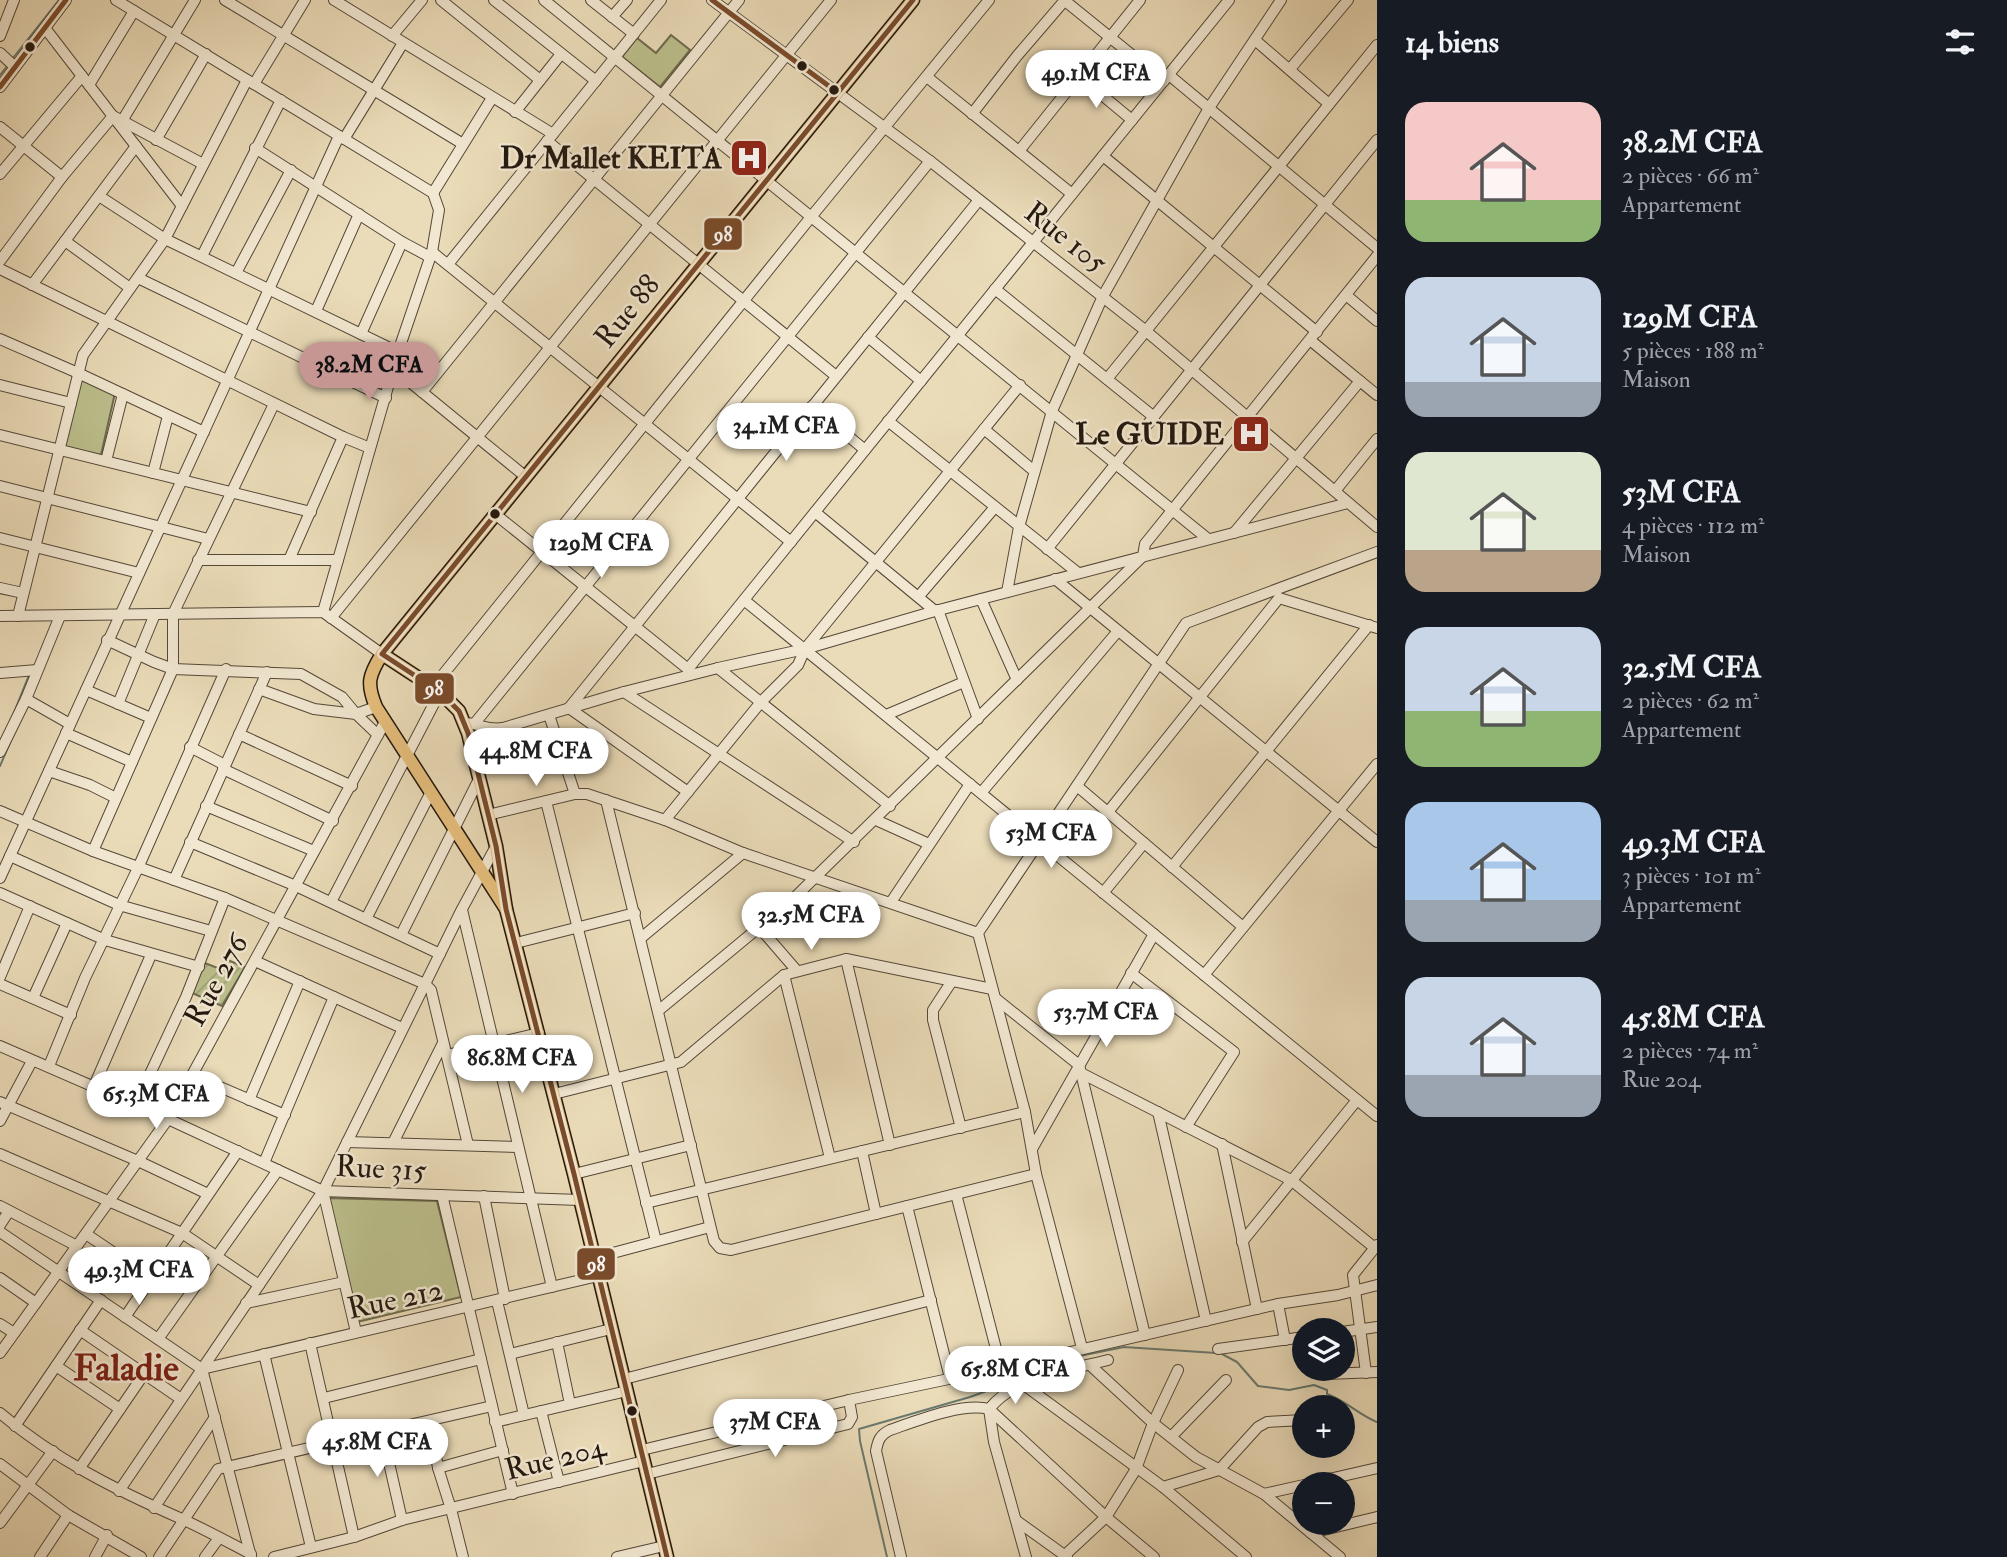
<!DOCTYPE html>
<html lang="fr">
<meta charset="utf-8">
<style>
:root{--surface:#171b24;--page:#242831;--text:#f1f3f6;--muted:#9ea1a6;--accent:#c59692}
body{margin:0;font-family:"IM FELL Double Pica",serif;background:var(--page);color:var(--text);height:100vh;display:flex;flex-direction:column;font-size:26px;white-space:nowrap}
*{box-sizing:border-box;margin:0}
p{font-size:23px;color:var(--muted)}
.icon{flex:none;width:38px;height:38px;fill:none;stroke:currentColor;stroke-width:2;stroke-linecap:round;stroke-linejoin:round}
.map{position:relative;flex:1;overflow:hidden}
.details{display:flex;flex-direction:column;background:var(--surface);width:630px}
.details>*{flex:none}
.fabs{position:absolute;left:1292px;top:1318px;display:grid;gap:14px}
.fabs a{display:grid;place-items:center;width:63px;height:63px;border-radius:50%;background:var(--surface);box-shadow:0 7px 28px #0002;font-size:35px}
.price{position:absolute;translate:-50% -60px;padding:0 16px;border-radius:24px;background:#fff;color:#222;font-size:23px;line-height:46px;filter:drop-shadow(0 2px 4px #0008)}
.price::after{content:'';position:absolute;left:50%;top:42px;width:21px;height:16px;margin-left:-10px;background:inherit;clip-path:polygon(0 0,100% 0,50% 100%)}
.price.current{background:var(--accent);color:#111}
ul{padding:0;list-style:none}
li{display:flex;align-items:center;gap:21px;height:175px;padding:0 28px}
li span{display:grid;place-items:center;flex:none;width:196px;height:140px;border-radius:21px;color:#555}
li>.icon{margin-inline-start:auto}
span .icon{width:84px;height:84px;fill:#fffc;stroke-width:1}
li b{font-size:30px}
h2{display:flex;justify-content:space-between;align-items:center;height:84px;padding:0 28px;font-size:30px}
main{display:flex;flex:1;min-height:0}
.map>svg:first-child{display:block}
</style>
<main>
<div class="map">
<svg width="1377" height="1557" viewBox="0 0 1377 1557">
<defs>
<pattern id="garden-furrows" width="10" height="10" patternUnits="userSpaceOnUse" patternTransform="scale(1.75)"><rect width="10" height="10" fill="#bbbf8c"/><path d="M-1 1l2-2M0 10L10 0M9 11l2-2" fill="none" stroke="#a0a378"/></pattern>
</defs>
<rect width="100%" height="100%" fill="#ebdcb9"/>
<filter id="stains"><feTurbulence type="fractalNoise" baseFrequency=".00286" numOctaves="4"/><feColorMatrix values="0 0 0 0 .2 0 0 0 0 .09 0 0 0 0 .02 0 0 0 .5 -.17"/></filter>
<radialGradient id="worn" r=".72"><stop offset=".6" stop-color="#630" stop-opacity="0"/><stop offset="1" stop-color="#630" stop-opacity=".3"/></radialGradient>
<g fill="#bbbf8c" stroke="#6e6b4d" stroke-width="2">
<polygon points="671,35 690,50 660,87 622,57 637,38 656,53"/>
<polygon points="85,379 115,393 101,455 65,448 63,444 78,381"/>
<polygon points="327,1198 437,1201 461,1297 357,1322"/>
</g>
<polygon fill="url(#garden-furrows)" stroke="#6e6b4d" stroke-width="2" points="225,959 245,967 222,1006 192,993 205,963 220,969"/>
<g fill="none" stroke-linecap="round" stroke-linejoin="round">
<g stroke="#697a6f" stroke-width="2">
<polyline points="13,58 59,0"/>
<polyline points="0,75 8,65"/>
<polyline points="261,608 280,608"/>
<polyline points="13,715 29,675"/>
<polyline points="0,766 12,738"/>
<path d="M 1222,1354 L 1237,1362 L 1258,1386 L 1289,1390 L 1314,1385 L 1327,1390 L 1327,1394 C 1345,1400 1359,1415 1377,1422"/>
<polyline points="1045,1363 1124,1347 1216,1353"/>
<polyline points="1018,1377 1037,1365"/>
<polyline points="887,1557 860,1441 859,1429 970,1397 1014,1381"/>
</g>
<defs>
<g id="minor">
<polyline points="116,0 433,193 439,210 432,252 398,352 323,612"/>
<polyline points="225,0 463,144"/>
<polyline points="334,0 553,134"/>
<polyline points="441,0 540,80"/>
<polyline points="494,0 596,81"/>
<polyline points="544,0 1208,539"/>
<polyline points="591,0 634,34"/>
<polyline points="712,0 930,161 1146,331 1377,527"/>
<polyline points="1064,0 1164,81"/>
<polyline points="612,17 627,0"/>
<polyline points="45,28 182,206"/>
<polyline points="0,36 14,0"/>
<polyline points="392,36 422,0"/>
<polyline points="1255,40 1329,104"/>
<polyline points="0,53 15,67"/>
<polyline points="1290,69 1348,0"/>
<polyline points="1169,75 1377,248"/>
<polyline points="1079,76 1132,120"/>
<polyline points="927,77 1072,194"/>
<polyline points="254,84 305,0"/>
<polyline points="89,85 134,11"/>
<polyline points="0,87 66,0"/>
<polyline points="515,112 561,54"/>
<polyline points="972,114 1017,56 1065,0"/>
<polyline points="122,121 195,0"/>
<polyline points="0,127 62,177"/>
<polyline points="344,139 403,43"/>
<polyline points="156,140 206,54"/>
<polyline points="547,141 836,376"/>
<polyline points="255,148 402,242 430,257"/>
<polyline points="1019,151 1140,0"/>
<polyline points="1103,156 1317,332"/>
<polyline points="0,174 82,76"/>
<polyline points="433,193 492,98"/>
<polyline points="99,196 165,239 398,352"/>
<polyline points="65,241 130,288"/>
<polyline points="432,252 791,542"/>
<polyline points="202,256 281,100"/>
<polyline points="0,261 62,177 113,116 203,164"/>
<polyline points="449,263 661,0"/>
<polyline points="0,269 343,437 370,448"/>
<polyline points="236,273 291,170"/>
<polyline points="138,278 386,398"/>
<polyline points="32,285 136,146"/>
<polyline points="995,289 1154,417"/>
<polyline points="1346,295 1377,321"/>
<polyline points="316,311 359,214"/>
<polyline points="361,334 402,242"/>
<polyline points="868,337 921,381"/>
<polyline points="0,339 78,373 204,432"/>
<polyline points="1310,340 1377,395"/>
<polyline points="394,369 526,477"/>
<polyline points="1107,379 1377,45"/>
<polyline points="0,385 71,403"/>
<polyline points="422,392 739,0"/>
<polyline points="812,406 865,450"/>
<polyline points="888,421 1078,573"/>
<polyline points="984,429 1034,471"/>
<polyline points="0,435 311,512"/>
<polyline points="106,461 123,394"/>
<polyline points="153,473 168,416"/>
<polyline points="0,486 208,539"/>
<polyline points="1335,491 1377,439"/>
<polyline points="815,512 935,611"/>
<polyline points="495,514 688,669 689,673"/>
<polyline points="1234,533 1360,381"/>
<polyline points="0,538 139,573"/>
<polyline points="1047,549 1377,140"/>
<polyline points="198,560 338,560"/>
<polyline points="289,560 343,437"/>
<polyline points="1055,579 1377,842"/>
<polyline points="0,588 23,593"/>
<polyline points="1007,592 1019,527 1052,411 1103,296 1209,108 1281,0"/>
<polyline points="919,596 995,507"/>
<polyline points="1279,598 1377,628"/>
<polyline points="981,599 1017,680"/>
<polyline points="744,600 1377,1116"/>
<polyline points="938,610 978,719"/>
<polyline points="0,616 323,612 382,654"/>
<polyline points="18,616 83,355 165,239 247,80"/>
<polyline points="331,618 831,0"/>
<polyline points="107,640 154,662 173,669 301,674 342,697 356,714 376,707"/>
<polyline points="718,668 890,806"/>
<polyline points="688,669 1229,0"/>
<polyline points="0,673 37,670"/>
<polyline points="433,687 811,217 989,0"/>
<polyline points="259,689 314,709 356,714 378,735"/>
<polyline points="86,690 151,718"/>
<polyline points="624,692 854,842"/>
<polyline points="26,699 70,724"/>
<polyline points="118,704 155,614"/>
<polyline points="549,715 575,794"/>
<polyline points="886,715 964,682"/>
<path d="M 464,723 C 480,723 486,731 503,728 L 624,692 L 718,668 L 805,649 L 935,611 L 1348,503"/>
<polyline points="475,723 930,161"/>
<polyline points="66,733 132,762"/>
<polyline points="239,734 352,786"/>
<polyline points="190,747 225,765"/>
<polyline points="0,752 26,699 60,616"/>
<polyline points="223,769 333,821"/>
<polyline points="49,771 90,785 116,798"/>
<polyline points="1077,786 1243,927"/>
<polyline points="688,792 569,708 979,200"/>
<polyline points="981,793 1118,631"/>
<polyline points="606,800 714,1241 720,1248 731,1250 1036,1174"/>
<polyline points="546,801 656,1241"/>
<polyline points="206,806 314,851"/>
<polyline points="0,811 93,851 225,898 425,984 431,990 468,1145"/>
<polyline points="1108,812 1279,598"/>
<polyline points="488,815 575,794 587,794 665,820 743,853 978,933"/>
<polyline points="665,820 761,702 798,665 805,649 1020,385"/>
<polyline points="876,820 929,844"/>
<polyline points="190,842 296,886 440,954"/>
<polyline points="93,851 173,669 173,614 274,404"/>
<polyline points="10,856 119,905 211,931"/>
<polyline points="1172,867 1369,625"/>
<polyline points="0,878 339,136"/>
<polyline points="174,880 267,672"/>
<polyline points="0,893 105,940 199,967"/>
<polyline points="1103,893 1144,843"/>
<polyline points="331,902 440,692"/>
<polyline points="891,902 970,784"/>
<polyline points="462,910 552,1287"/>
<polyline points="366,919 431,792"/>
<polyline points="759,927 797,971"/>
<polyline points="401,935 479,779"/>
<polyline points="641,938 743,853"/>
<polyline points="516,943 635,913"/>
<polyline points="846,959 890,1145"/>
<polyline points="255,961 402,1028"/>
<polyline points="1131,973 1234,1052 1186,1127"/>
<polyline points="784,975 830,1158"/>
<polyline points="1204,975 1377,764"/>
<polyline points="0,977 30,906"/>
<polyline points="952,981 933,1010 933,1020 961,1128"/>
<polyline points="0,984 71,1015"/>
<polyline points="33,998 67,923"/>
<polyline points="995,998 1079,1065 1145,1335"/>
<polyline points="658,1011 791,901 1143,556 1145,544 1377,256"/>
<polyline points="0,1046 168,1119 323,1191 580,1200"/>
<polyline points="447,1055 539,1033"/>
<polyline points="49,1066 85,978 138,868 226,669"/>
<polyline points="1081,1073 1291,1180 1375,1248"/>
<polyline points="192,1075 285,1115"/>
<polyline points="94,1086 151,955"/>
<polyline points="554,1094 681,1062 784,975 846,959 992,989"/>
<polyline points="249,1100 300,981"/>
<polyline points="0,1102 138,1161 208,1194"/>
<polyline points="135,1106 186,997 225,898"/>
<polyline points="1158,1112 1206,1321"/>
<polyline points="0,1121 32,1061"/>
<polyline points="347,1142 518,1147"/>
<polyline points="393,1143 443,1043"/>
<polyline points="1222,1144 1257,1309"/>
<polyline points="1032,1149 1154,934"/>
<polyline points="862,1151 876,1214"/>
<polyline points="0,1154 182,1233 259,1285"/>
<polyline points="264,1163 334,997"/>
<polyline points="574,1174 691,1145"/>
<polyline points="323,1191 356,1332"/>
<polyline points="956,1194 1001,1368 1163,1487 1219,1470 1258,1427 1267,1422 1304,1420"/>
<polyline points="442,1195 513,1494"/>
<polyline points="484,1196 505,1299"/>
<polyline points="646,1203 1025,1112"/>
<polyline points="0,1206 77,1246"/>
<polyline points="907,1206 950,1378"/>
<polyline points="0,1225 9,1211"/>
<polyline points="0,1232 202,1369"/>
<polyline points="86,1234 151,1278"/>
<polyline points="1242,1242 1357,1100"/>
<polyline points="594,1258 710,1227"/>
<polyline points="0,1278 36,1303"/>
<polyline points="497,1301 524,1415"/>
<polyline points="246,1303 344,1282"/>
<polyline points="1278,1304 1285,1340"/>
<polyline points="125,1317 238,1151"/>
<polyline points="0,1324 14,1333"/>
<polyline points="80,1330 181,1399"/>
<polyline points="1342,1332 1377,1327"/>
<polyline points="158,1339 278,1170"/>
<polyline points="557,1342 570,1404"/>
<polyline points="310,1343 354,1537"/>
<polyline points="1082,1348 1036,1174 1025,1112 978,933 1186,623 1377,552"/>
<polyline points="1218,1349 1304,1337"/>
<polyline points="0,1353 168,1119 385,722"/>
<polyline points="264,1354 311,1547"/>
<polyline points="510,1354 611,1329"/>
<polyline points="1090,1365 1153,1423 1196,1457 1264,1494 1340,1557"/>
<polyline points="56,1366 120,1409"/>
<polyline points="202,1369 598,1276"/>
<polyline points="202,1369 251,1557"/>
<polyline points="1366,1373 1353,1275 1377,1245"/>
<polyline points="1327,1374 1377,1372"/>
<polyline points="624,1379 931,1300"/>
<polyline points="324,1398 481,1359"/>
<polyline points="541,1411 559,1482"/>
<path d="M 0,1413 C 54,1459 118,1491 182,1519 C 206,1530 228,1542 251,1554"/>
<polyline points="430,1421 438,1468 451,1509 463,1557"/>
<polyline points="495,1422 627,1391"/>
<polyline points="15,1426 101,1300"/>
<polyline points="382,1432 402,1520"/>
<polyline points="1171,1437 1226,1380"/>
<polyline points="642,1450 849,1400 1001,1368 1278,1304 1338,1295 1377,1285"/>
<polyline points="0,1464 68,1515 141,1557"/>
<polyline points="438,1468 503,1450"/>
<polyline points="79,1469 144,1374"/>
<polyline points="647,1474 848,1424 852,1417 849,1400"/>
<polyline points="1307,1484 1377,1468"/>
<polyline points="1163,1487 1246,1557"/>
<polyline points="119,1491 323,1191 462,909 496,846"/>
<polyline points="1264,1494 1304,1485"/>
<polyline points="154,1508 215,1417"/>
<polyline points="1017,1521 1067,1557"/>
<polyline points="0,1523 53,1451"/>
<polyline points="1311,1533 1377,1517"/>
<polyline points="40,1557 68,1515"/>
<polyline points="95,1557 107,1535"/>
<polyline points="159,1557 218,1469 492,1406"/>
<polyline points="205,1557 219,1538"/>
<polyline points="274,1557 354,1537 402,1520 644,1461"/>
<polyline points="617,1557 664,1546"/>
<path d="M 901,1557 L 876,1451 C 878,1440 880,1435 890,1430 C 916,1421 963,1402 989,1409 L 1106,1517 L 1154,1557"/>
<path d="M 1026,1557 L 994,1442 L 989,1409 C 1018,1374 1067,1371 1108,1360"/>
<polyline points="1063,1557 1106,1517 1136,1469 1153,1423 1178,1370"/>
</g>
<g id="major">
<polyline points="382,654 440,692 459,711 468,733 496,846 506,909 574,1174 667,1557"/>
<path d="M 506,909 L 376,707 C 366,683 369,675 382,654 L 913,0"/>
</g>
</defs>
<use href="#minor" stroke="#544839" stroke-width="12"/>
<use href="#major" stroke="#22170e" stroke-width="15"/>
<use href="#minor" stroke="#f2e8d2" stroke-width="10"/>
<use href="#major" stroke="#e6be7c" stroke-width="12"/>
<defs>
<g id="bus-1">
<polyline points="712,0 837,92"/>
<polyline points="0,87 66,0"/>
<polyline points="667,1557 574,1174 506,909 496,846 468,733 459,711 440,692 382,654 913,0"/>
</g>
</defs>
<use href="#bus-1" stroke="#f2e8d2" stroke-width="10"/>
<use href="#bus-1" stroke="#7a4b2a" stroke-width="5"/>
</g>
<defs>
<symbol id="hospital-square" viewBox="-11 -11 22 22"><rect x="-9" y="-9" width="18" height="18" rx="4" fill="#8f2418" stroke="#f2e8d2"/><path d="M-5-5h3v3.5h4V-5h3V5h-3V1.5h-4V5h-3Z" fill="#fff"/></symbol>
</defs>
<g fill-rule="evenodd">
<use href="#hospital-square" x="727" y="136" width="44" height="44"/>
<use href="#hospital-square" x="1229" y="412" width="44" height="44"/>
</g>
<g fill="#22170e" stroke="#f2e8d2" stroke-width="2.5">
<circle cx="30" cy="47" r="6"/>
<circle cx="802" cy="66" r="6"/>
<circle cx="834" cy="90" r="6"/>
<circle cx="495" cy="514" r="6"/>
<circle cx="632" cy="1411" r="6"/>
</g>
<g text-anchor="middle" stroke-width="5" stroke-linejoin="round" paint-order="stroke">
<g font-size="30" font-weight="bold" fill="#22170e" stroke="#f2e8d2" text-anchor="end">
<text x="722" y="168">Dr Mallet KEITA</text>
<text x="1224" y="444">Le GUIDE</text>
</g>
<g font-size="30" fill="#22170e" stroke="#f2e8d2">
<text transform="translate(1066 237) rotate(38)" y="10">Rue 105</text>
<text transform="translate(627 311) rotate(-51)" y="10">Rue 88</text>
<text transform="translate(216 980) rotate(-61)" y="10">Rue 276</text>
<text transform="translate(381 1168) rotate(3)" y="10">Rue 315</text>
<text transform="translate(395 1299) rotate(-12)" y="10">Rue 212</text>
<text transform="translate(555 1458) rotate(-14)" y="10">Rue 204</text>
</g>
<g font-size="37" font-weight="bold" fill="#7a1f14" stroke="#f2e8d2">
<text x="126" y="1380">Faladie</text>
</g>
</g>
<g stroke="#f2e8d2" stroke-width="2.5">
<rect x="703" y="217" width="40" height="34" rx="7" fill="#7a4b2a"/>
<rect x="414" y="672" width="41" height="33" rx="7" fill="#7a4b2a"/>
<rect x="576" y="1247" width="40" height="34" rx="7" fill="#7a4b2a"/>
</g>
<g font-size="19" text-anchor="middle" font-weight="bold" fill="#fff">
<text x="723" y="241">98</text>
<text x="434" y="695">98</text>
<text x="596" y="1271">98</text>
</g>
<rect width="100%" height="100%" filter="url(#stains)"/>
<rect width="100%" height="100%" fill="url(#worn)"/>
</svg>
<div class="fabs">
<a><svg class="icon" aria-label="layers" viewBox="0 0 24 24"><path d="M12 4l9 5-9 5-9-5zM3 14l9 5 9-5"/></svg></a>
<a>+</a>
<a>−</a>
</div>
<b class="price" style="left:1096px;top:110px">49.1M CFA</b>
<b class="price current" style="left:369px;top:402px">38.2M CFA</b>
<b class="price" style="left:786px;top:463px">34.1M CFA</b>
<b class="price" style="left:601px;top:580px">129M CFA</b>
<b class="price" style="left:536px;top:788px">44.8M CFA</b>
<b class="price" style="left:1051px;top:870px">53M CFA</b>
<b class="price" style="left:811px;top:952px">32.5M CFA</b>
<b class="price" style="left:1106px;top:1049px">53.7M CFA</b>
<b class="price" style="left:522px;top:1095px">86.8M CFA</b>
<b class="price" style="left:156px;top:1131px">65.3M CFA</b>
<b class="price" style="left:139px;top:1307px">49.3M CFA</b>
<b class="price" style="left:1015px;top:1406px">65.8M CFA</b>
<b class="price" style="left:775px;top:1459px">37M CFA</b>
<b class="price" style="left:377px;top:1479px">45.8M CFA</b>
</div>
<section class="details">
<h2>14 biens<svg class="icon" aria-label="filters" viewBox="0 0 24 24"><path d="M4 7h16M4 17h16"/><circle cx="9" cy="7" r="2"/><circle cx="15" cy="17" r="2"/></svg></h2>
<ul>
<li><span style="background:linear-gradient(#f6c9c9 70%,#8fb573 0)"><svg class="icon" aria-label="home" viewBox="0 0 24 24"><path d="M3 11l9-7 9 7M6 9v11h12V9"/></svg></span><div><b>38.2M CFA</b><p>2 pièces · 66 m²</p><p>Appartement</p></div></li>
<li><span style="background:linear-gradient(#c9d6e8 75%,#9aa5b1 0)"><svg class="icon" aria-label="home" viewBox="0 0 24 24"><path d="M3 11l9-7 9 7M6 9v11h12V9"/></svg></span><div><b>129M CFA</b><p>5 pièces · 188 m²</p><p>Maison</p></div></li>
<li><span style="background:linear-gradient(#dfe7d0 70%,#b9a48a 0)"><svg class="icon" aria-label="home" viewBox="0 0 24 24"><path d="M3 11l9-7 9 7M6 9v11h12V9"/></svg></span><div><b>53M CFA</b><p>4 pièces · 112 m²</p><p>Maison</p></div></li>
<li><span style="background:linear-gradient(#c9d6e8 60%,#8fb573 0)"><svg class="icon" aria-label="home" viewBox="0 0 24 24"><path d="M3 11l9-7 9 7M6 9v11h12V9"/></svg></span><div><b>32.5M CFA</b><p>2 pièces · 62 m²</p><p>Appartement</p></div></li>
<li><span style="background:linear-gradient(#a9c7e8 70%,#9aa5b1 0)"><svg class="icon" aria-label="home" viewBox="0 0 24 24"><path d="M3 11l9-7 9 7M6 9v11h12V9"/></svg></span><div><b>49.3M CFA</b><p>3 pièces · 101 m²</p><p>Appartement</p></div></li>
<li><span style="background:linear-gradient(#c9d6e8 70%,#9aa5b1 0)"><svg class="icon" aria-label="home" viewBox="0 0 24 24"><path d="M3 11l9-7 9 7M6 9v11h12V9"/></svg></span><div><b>45.8M CFA</b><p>2 pièces · 74 m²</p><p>Rue 204</p></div></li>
</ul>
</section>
</main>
